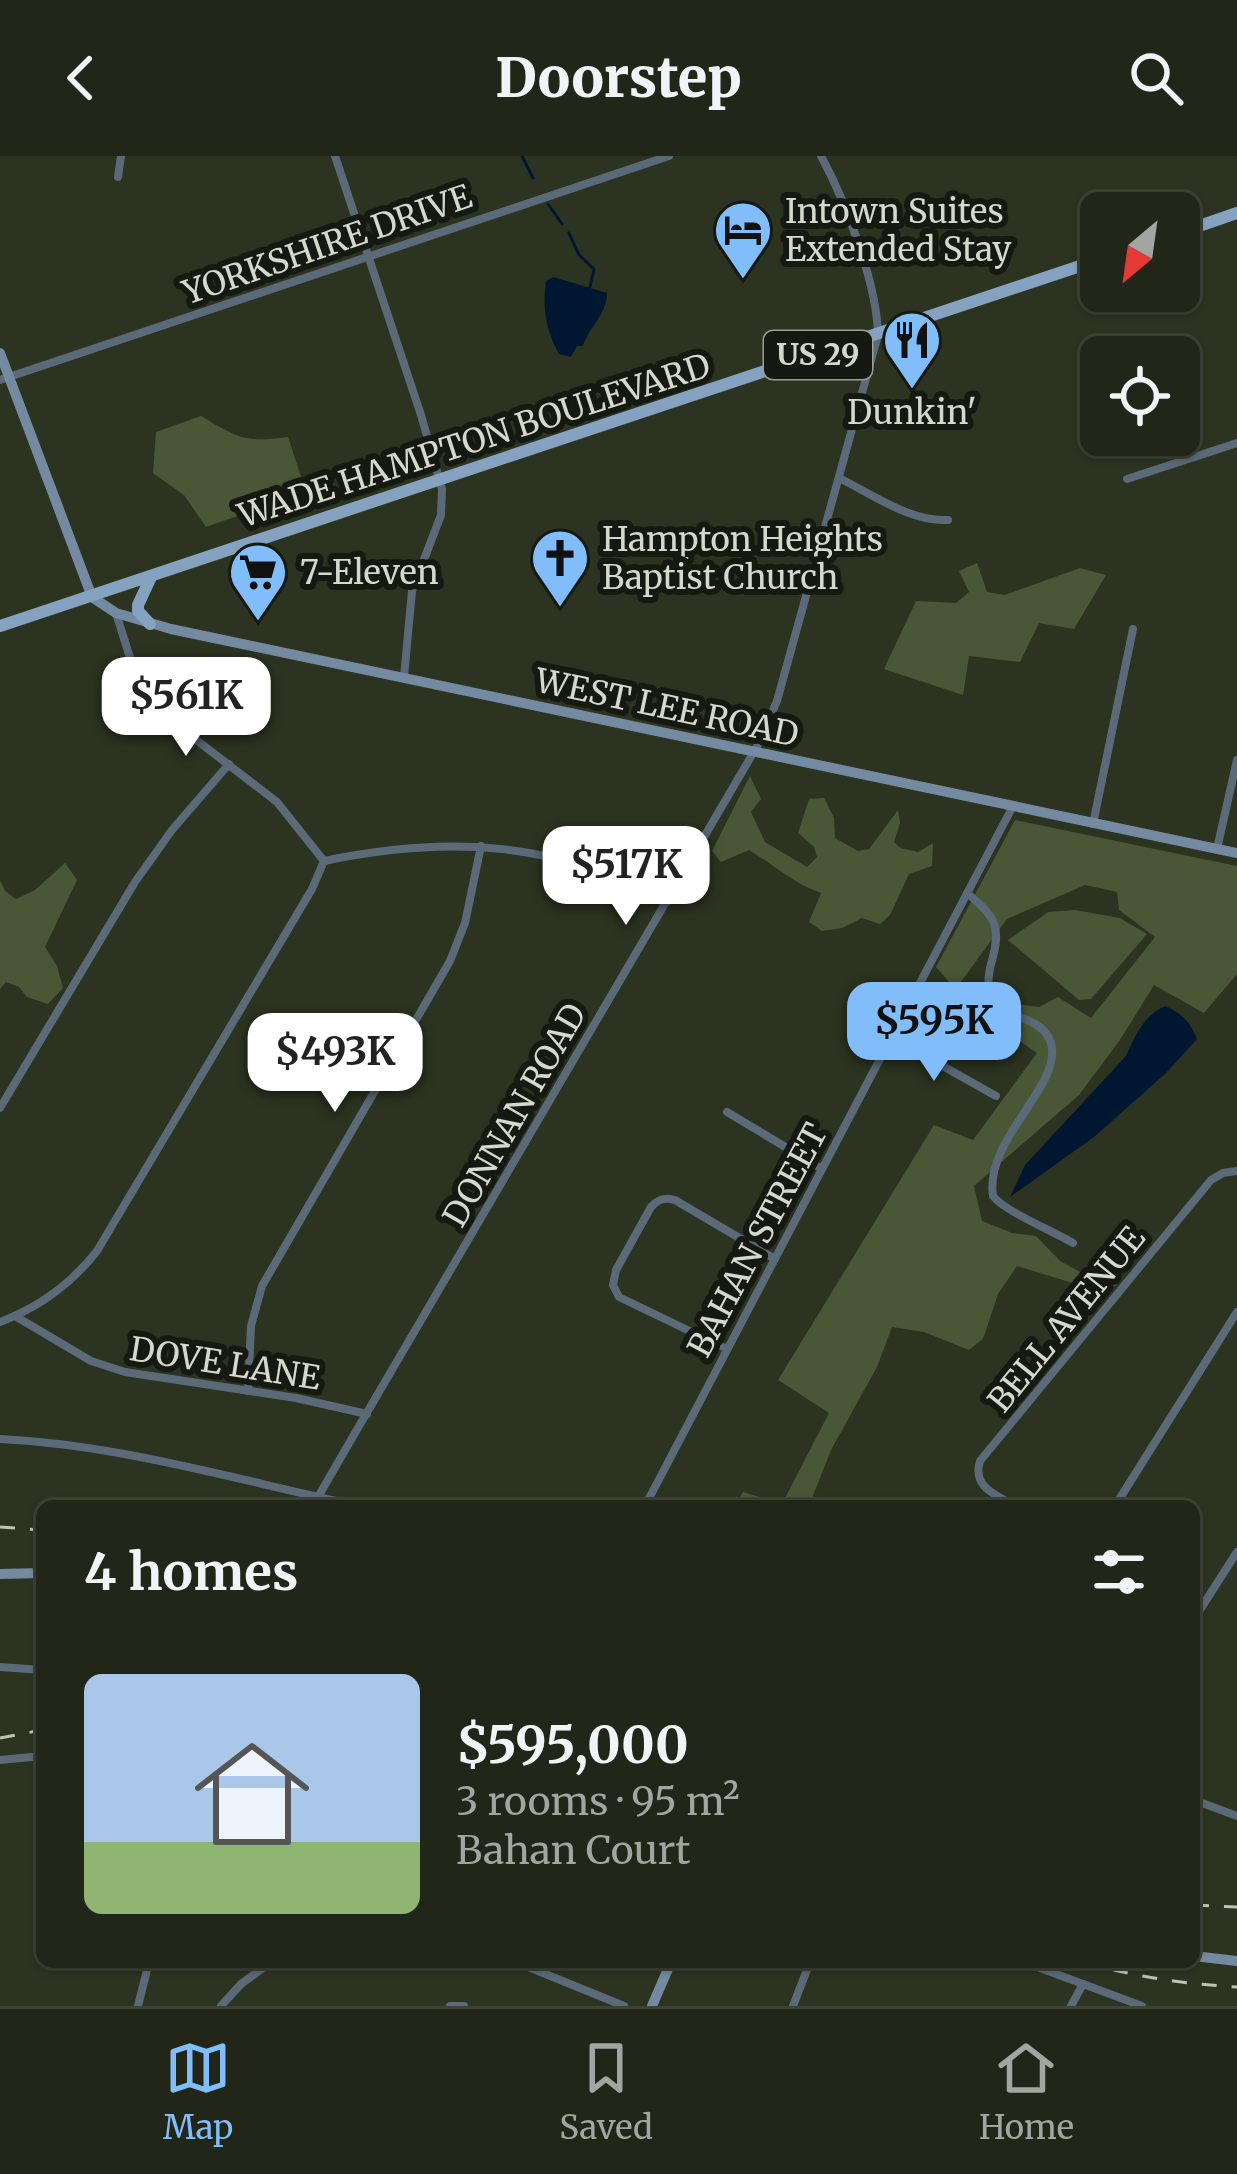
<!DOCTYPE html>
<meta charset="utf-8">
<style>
:root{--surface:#212618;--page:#2d3225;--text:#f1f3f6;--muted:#a2a5a2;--line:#3e4337;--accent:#80bdfa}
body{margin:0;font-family:Merriweather,serif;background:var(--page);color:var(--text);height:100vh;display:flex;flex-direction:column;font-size:45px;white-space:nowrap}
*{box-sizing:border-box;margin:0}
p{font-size:39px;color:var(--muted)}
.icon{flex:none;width:66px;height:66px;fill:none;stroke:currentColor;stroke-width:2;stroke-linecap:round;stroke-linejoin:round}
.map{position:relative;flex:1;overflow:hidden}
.sheet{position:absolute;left:36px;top:1344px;width:1164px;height:468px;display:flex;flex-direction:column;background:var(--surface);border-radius:18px;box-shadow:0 3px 9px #0004,0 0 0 3px var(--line)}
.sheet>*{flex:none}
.needle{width:78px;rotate:209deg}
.buttons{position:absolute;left:1080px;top:36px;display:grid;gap:24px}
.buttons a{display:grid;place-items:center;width:120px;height:120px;border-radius:18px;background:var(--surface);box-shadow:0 3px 9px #0004,0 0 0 3px var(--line);font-size:60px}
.price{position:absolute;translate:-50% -102px;padding:0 27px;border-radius:24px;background:#fff;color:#222;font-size:39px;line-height:78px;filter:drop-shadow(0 3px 6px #0008)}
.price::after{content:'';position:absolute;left:50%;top:72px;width:36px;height:27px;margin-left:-18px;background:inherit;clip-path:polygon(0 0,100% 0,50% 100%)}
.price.selected{background:var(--accent);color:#111}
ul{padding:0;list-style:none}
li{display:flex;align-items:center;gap:36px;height:300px;padding:0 48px}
li span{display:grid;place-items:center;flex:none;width:336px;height:240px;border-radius:18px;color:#555}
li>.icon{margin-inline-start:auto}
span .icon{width:144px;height:144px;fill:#fffc;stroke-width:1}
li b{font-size:51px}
h2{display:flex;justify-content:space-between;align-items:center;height:144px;padding:0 48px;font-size:51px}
header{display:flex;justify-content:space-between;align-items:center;height:156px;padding:0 48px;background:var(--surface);font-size:54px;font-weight:800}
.dock{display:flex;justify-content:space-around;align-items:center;height:168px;border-top:3px solid var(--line);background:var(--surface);font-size:33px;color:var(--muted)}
.dock a{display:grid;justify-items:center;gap:6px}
.dock .selected{color:var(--accent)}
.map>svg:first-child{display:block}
</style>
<header><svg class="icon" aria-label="back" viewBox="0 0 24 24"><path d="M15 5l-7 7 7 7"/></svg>Doorstep<svg class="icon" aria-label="search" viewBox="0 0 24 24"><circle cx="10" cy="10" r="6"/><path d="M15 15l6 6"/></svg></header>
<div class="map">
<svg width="1237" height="1850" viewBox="0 0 1237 1850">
<rect width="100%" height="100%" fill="#2c3320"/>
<g fill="#4a5737" fill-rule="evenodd">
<path d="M 201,260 C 238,282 245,287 288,281 L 306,336 L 206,371 L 184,339 L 153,317 L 156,276 Z"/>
<polygon points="977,407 987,436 1005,439 1080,412 1106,419 1074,473 1039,467 1020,506 969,500 963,539 884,513 916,445 956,447 969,436 959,415"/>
<path d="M 750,620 L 761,643 L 751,656 L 765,686 L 807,711 L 817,701 L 814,691 L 798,677 L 809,643 L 824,642 L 834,662 L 835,682 L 858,695 L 869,693 L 898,654 L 900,667 L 894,686 L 900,692 L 918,696 L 933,687 L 932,710 L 909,718 L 890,759 L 880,768 L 862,762 L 842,772 L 822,775 L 809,766 L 821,737 C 794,728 774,709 749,694 L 721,706 L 712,695 Z"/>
<path d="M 1015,664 L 1237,710 L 1237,818 L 1204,857 L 1154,829 L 1120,884 L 1079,939 L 974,1030 L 982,1065 L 1012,1077 L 1036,1080 L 1060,1105 L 1082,1117 L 1118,1129 L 1099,1135 L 1017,1110 L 998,1138 L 983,1183 L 969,1194 L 924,1176 L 892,1171 L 877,1211 L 831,1294 L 809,1350 L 735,1350 L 743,1336 L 782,1348 L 829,1257 L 778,1224 L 934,969 L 973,984 L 1037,897 L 972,852 L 936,811 ZM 1085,729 L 1117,736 L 1119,754 L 1155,781 L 1091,862 L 1058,841 L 1039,851 L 976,843 L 960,827 L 1007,763 Z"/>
<polygon points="65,707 77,724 45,791 57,810 63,832 48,848 27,841 19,831 6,826 0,833 0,724 5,735 16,743 35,734"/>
<polygon points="1075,754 1120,762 1147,778 1091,843 1079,844 1008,784 1048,756"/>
</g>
<g fill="#001732">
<path d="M 553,121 L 607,137 C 607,159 589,170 583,190 L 577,190 L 571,201 L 559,198 C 546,175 542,151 546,125 Z"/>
<path d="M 1165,850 C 1181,857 1190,865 1197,883 L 1166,917 L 1094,981 L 1010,1041 L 1025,1009 L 1126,900 C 1135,880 1144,859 1165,850 Z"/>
</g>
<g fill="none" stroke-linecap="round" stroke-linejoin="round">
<g stroke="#001732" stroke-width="3">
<polyline points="522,0 533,22"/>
<polyline points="548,48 562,68"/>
<polyline points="569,77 579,99 594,113 590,131"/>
</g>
<g stroke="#5b6a79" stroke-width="8">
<polyline points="335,0 421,259 442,333 441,359 412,435 404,521"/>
<polyline points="118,21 121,0"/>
<polyline points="0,224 669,0"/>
<path d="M 839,322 C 872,338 910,366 948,364"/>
<polyline points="1127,323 1237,287"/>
<polyline points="116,457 131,505 158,551 182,573 277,646 324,705"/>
<polyline points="1093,668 1133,473"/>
<polyline points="1217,693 1237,604"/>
<path d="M 324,705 C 449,679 553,685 667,746"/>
<path d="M 967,737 C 996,761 1002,771 991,808 C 989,817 987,826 990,836 C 999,866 1041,856 1051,887 C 1063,930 984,983 993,1040 C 1004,1055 1053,1075 1073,1087"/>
<polyline points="891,881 996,940"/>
<polyline points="0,952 135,726 172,674 229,608"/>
<polyline points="727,956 822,1013"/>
<polyline points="15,1160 91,1205 125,1216 296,1242 367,1258"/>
<path d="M 0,1166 C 40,1151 71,1128 97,1095 L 312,733 L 324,705"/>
<path d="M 727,1193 L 619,1141 L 613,1129 L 616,1114 L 651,1051 C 658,1043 665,1041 675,1044 L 775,1103"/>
<polyline points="248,1235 251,1170 262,1130 450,805 465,767 481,690"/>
<path d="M 0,1283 C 123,1289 240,1325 360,1350"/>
<path d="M 316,1350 L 318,1341 L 355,1277 L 759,587 L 777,545 L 878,179 C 877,128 846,46 821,0"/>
<polyline points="645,1350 1013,650"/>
<path d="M 1014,1350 C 995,1338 972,1331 980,1305 L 1211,1024 L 1223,1017 L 1237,1015"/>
<polyline points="1115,1350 1237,1156"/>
<polyline points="1194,1463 1237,1396"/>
<polyline points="0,1511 42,1514"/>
<polyline points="0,1604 42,1600"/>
<polyline points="1194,1644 1237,1660"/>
<polyline points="516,1806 624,1850"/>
<polyline points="1024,1806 1142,1850"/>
<polyline points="138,1850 149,1806"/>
<polyline points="221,1850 241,1828 271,1806"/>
<polyline points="450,1850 464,1850"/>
<polyline points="793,1850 810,1806"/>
<polyline points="1071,1850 1083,1828"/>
</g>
<g stroke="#738aa1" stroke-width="10">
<polyline points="0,197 92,441 116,457 171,473 1237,697"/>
<polyline points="0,1418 42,1417"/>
<polyline points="1194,1800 1237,1805"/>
<polyline points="652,1850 671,1806"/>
</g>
<g stroke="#85a2c1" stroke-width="12">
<polyline points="1179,77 1237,57"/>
<polyline points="150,468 138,455 138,449 151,421"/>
<polyline points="0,470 1101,103"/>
</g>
<g stroke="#bfc4b8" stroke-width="3" stroke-dasharray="15 15" stroke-linecap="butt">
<polyline points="0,1371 42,1374"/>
<polyline points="0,1582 42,1574"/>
<polyline points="1194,1749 1237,1751"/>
<path d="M 1084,1806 C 1135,1821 1185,1828 1237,1831"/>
</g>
</g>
<defs>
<symbol id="hotel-pin" viewBox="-11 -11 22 30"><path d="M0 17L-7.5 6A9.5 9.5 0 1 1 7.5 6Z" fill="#80bdfa" stroke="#161911"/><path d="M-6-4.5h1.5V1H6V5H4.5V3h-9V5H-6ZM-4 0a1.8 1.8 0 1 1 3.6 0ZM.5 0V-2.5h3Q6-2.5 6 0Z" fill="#111"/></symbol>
<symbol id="restaurant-pin" viewBox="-11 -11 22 30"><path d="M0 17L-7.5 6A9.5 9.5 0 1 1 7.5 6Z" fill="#80bdfa" stroke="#161911"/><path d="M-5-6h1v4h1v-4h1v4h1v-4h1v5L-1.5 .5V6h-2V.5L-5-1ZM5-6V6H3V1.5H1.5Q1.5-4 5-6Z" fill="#111"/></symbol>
<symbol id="church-pin" viewBox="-11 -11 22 30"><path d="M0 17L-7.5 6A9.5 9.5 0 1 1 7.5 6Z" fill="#80bdfa" stroke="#161911"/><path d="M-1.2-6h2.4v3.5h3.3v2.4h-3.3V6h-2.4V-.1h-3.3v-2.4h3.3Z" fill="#111"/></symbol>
<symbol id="supermarket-pin" viewBox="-11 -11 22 30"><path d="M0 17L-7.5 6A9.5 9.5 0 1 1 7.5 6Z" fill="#80bdfa" stroke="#161911"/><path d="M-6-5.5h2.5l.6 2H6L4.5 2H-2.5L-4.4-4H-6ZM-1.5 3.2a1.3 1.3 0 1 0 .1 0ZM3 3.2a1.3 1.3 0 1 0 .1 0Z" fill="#111"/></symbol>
</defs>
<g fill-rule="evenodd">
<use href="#hotel-pin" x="710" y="41" width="66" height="90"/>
<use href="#restaurant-pin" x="879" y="151" width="66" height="90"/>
<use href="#church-pin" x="527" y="369" width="66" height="90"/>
<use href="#supermarket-pin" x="225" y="383" width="66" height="90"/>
</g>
<g text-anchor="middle" stroke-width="12" stroke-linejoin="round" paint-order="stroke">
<rect fill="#161911" stroke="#9b9f95" stroke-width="3" x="764" y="175" width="108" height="48" rx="9"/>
<g font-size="30" font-weight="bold" fill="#d4d9cd">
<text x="818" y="209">US 29</text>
</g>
<g font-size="33" fill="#d4d9cd" stroke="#161911" text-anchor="start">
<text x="785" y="67">Intown Suites<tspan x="785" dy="38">Extended Stay</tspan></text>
<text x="912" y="268" text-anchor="middle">Dunkin'</text>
<text x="602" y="395">Hampton Heights<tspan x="602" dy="38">Baptist Church</tspan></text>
<text x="300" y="428">7-Eleven</text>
</g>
<g font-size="33" fill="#d4d9cd" stroke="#161911">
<text transform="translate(327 88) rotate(-19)" y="12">YORKSHIRE DRIVE</text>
<text transform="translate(474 284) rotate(-18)" y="12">WADE HAMPTON BOULEVARD</text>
<text transform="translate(667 551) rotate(12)" y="12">WEST LEE ROAD</text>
<text transform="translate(514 959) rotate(-60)" y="12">DONNAN ROAD</text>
<text transform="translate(757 1084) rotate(-62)" y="12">BAHAN STREET</text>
<text transform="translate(1066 1163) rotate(-51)" y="12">BELL AVENUE</text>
<text transform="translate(225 1207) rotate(9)" y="12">DOVE LANE</text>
</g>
</g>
</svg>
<div class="buttons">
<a><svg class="needle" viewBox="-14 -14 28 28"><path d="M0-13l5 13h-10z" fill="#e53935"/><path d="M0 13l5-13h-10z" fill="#a2a5a2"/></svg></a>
<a><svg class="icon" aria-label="locate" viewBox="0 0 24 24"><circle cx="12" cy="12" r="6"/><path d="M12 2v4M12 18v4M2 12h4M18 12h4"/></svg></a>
</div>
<b class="price" style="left:186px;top:603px">$561K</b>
<b class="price" style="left:626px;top:772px">$517K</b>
<b class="price selected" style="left:934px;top:928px">$595K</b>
<b class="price" style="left:335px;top:959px">$493K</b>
<section class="sheet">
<h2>4 homes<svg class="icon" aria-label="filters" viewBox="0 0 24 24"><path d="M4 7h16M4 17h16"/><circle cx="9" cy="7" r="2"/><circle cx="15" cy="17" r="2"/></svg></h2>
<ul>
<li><span style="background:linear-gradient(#a9c7e8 70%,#8fb573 0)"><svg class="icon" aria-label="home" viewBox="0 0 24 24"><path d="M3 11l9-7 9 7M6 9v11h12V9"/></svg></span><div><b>$595,000</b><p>3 rooms · 95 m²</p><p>Bahan Court</p></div></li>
</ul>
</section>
</div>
<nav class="dock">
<a class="selected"><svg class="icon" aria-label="map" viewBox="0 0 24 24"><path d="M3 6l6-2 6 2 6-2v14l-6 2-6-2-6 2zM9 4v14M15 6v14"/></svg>Map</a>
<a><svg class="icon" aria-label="saved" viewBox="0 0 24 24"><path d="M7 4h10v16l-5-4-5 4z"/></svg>Saved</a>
<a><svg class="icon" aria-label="home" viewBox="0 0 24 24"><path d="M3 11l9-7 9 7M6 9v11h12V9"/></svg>Home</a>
</nav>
